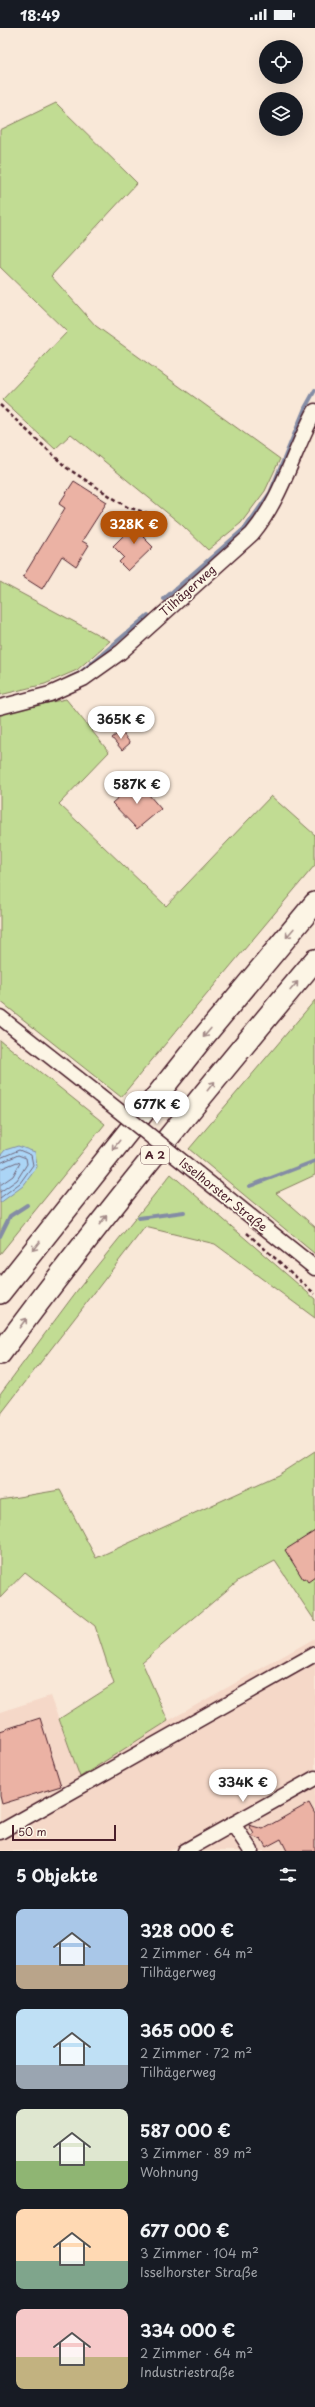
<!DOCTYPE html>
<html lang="de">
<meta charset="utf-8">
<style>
:root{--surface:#171b24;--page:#242831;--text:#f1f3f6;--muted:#9ea1a6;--accent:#b45309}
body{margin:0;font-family:"Playpen Sans",sans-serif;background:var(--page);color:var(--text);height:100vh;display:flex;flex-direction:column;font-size:15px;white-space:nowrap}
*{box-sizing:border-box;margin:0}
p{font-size:13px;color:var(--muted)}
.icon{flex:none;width:22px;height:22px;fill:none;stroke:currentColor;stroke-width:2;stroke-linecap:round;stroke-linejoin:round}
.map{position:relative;height:1823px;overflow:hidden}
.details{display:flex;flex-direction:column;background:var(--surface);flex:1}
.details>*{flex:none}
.tools{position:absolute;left:259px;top:12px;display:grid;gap:8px}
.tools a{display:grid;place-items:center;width:44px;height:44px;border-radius:50%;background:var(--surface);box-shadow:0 4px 16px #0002;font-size:20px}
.scale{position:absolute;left:12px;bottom:10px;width:104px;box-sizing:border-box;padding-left:4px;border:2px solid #4a1f2b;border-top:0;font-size:11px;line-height:14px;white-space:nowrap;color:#4a1f2b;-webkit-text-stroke:3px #fcf5e5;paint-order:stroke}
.price{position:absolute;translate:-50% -34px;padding:0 9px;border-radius:14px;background:#fff;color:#222;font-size:13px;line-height:26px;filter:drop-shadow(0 1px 2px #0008)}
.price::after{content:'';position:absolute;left:50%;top:24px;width:12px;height:9px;margin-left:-6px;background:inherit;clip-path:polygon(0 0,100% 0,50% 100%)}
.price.current{background:var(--accent);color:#fff}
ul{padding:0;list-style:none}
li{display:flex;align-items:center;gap:12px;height:100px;padding:0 16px}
li span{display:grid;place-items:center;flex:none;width:112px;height:80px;border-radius:8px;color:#555}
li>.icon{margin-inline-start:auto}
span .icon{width:48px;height:48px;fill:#fffc;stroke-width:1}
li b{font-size:17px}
h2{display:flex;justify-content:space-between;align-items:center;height:48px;padding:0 16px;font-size:17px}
.status{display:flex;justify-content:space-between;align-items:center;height:28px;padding:0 20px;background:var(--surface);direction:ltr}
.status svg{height:11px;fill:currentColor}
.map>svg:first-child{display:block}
</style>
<div class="status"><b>18:49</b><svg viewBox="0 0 49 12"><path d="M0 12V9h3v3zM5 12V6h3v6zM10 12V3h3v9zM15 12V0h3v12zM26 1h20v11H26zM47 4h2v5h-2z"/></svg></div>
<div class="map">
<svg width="315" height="1823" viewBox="0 0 315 1823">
<rect width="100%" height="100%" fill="#f9e8d8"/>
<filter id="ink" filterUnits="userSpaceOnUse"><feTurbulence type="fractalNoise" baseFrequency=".025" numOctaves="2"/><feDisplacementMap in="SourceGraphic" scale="8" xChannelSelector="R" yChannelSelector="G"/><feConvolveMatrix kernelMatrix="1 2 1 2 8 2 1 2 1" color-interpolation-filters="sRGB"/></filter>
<g filter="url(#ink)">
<g fill="#f5d8c8">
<polygon points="315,1610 315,1741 170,1823 0,1823 0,1684 50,1668 80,1748 168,1693"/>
<polygon points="315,1758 315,1823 200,1823"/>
</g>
<g fill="#c1dc93" stroke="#867e5f">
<polygon points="56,75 137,155 51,248 96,298 280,431 265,463 241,495 208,522 182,497 71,406 55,421 2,372 67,304 0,239 0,102"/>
<polygon points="0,554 110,613 77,642 45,656 0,667"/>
<polygon points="66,671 109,724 59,776 166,878 271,768 315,807 315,837 121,1069 0,973 0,685"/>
<polygon points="315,972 315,1147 276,1165 315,1199 315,1226 189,1121"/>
<polygon points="0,1012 105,1096 0,1226"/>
<polygon points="171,1146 315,1271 315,1290 215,1216 145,1199 0,1387 0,1366 76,1264"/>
<polygon points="315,1423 315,1593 275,1533 239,1552 142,1634 168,1693 80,1749 59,1691 114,1656 95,1598 25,1544 0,1570 0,1472 60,1462 96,1530 278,1447"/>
</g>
<polygon fill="#abd5f6" stroke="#848ca5" points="18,1118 35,1124 37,1139 23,1158 0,1175 0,1128 5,1122"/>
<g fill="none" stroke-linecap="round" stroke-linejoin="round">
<g stroke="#71687c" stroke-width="1">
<polyline points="0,1130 19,1122 31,1127 33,1137 20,1155 0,1170"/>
<polyline points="0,1135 18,1127 26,1130 27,1136 17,1152 0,1164"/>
<polyline points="0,1141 17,1134 20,1135 13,1148 0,1157"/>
</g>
<g stroke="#848ca5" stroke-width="4">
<polyline points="164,571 246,499 270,465 305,380 315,362"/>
<polyline points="69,650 80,645 148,587"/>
<polyline points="250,1158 315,1133"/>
<polyline points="139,1190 184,1184"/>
<polyline points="0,1208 10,1188 27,1177"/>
</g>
</g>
<g fill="#ebb2a4" stroke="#4a1f2b">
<polygon points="74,453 107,474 82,513 89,517 76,538 62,528 42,561 23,549 65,480 59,476"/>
<polygon points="141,490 152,500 143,509 153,519 128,543 119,534 124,529 113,518"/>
<polygon points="121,703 130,715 122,722 112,710"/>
<polygon points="137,753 161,781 137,801 112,775"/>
<polygon points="315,1503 315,1549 308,1554 305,1550 303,1551 285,1522"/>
<polygon points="40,1690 61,1758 2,1776 0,1768 0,1703"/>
<polygon points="309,1775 315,1786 315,1823 287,1823 281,1811 266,1819 262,1812 251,1808 254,1806 249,1797 263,1801"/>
</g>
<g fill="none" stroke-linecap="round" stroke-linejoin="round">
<defs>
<g id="minor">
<path d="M 0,679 L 50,666 L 83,651 L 121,624 L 252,506 C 282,470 293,424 315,383"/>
<polyline points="0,989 99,1067"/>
<polyline points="198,1146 315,1240"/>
<polyline points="233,1796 251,1823"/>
<polyline points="0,1804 315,1626"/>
<polyline points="185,1823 315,1750"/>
</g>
<g id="highway">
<polyline points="0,1265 201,1012 315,875"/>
<path d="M 0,1326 C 100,1191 207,1061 315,932"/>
</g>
</defs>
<use href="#minor" stroke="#4a1f2b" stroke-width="17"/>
<use href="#highway" stroke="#4a1f2b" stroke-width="24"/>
<g stroke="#4a1f2b" stroke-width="2.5" stroke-dasharray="4 3" stroke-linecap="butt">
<polyline points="0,377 67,440 127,479 161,489"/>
<polyline points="247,1205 315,1266"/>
</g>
<use href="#minor" stroke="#fcf5e5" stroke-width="14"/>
<use href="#highway" stroke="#fcf5e5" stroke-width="21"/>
<defs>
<polyline id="minor-bridge" points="99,1067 198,1146"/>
</defs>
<use href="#minor-bridge" stroke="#4a1f2b" stroke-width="17" stroke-linecap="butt"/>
<use href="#minor-bridge" stroke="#fcf5e5" stroke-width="14"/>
</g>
<defs><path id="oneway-shaft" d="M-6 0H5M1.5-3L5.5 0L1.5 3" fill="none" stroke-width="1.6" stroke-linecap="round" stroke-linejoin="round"/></defs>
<g stroke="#a38a88">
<use href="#oneway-shaft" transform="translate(290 905) rotate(130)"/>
<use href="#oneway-shaft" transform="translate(294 958) rotate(-50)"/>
<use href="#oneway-shaft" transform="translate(207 1005) rotate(130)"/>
<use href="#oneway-shaft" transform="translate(211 1058) rotate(-51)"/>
<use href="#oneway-shaft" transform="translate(116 1117) rotate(129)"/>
<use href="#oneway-shaft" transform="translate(103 1192) rotate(-51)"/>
<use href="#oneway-shaft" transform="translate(36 1218) rotate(129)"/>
<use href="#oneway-shaft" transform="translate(23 1295) rotate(-53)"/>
</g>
</g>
<g text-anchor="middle" stroke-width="3.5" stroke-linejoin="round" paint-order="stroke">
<rect fill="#fcf5e5" stroke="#7f5f63" stroke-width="1" x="141" y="1118" width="28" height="18" rx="3"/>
<g font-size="11" font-weight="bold" fill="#4a1f2b">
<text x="155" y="1131">A 2</text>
</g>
<g font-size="12" fill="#4a1f2b" stroke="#fcf5e5">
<text transform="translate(188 563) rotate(-42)" y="4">Tilhägerweg</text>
<text transform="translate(223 1167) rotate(39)" y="4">Isselhorster Straße</text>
</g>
</g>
</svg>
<div class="tools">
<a><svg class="icon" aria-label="locate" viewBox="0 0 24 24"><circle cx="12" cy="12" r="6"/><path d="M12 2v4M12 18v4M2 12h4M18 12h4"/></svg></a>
<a><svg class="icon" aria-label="layers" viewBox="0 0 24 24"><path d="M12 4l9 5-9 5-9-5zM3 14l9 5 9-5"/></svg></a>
</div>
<div class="scale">50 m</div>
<b class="price current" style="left:134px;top:517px">328K €</b>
<b class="price" style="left:121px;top:712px">365K €</b>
<b class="price" style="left:137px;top:777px">587K €</b>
<b class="price" style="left:157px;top:1097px">677K €</b>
<b class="price" style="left:243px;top:1775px">334K €</b>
</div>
<section class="details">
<h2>5 Objekte<svg class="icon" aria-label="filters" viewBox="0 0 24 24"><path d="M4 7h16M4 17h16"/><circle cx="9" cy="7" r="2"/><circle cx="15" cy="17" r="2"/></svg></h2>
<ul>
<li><span style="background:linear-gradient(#a9c7e8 70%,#b9a48a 0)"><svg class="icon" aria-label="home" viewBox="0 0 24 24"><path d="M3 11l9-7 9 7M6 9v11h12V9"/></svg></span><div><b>328 000 €</b><p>2 Zimmer · 64 m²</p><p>Tilhägerweg</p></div></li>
<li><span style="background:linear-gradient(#bfe0f5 70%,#9aa5b1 0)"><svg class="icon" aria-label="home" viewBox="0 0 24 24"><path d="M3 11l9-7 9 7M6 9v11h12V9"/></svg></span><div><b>365 000 €</b><p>2 Zimmer · 72 m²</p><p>Tilhägerweg</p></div></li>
<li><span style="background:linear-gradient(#dfe7d0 65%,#8fb573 0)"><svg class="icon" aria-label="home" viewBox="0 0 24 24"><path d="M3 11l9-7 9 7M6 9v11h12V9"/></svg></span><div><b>587 000 €</b><p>3 Zimmer · 89 m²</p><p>Wohnung</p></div></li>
<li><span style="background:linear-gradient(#ffd9b3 65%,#7fa58c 0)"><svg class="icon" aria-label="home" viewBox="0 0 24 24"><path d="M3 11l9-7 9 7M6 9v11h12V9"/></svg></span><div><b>677 000 €</b><p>3 Zimmer · 104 m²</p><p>Isselhorster Straße</p></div></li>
<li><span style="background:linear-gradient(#f6c9c9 60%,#c2b280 0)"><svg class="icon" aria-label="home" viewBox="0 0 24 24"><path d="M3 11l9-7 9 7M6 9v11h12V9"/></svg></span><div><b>334 000 €</b><p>2 Zimmer · 64 m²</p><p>Industriestraße</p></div></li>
</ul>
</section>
